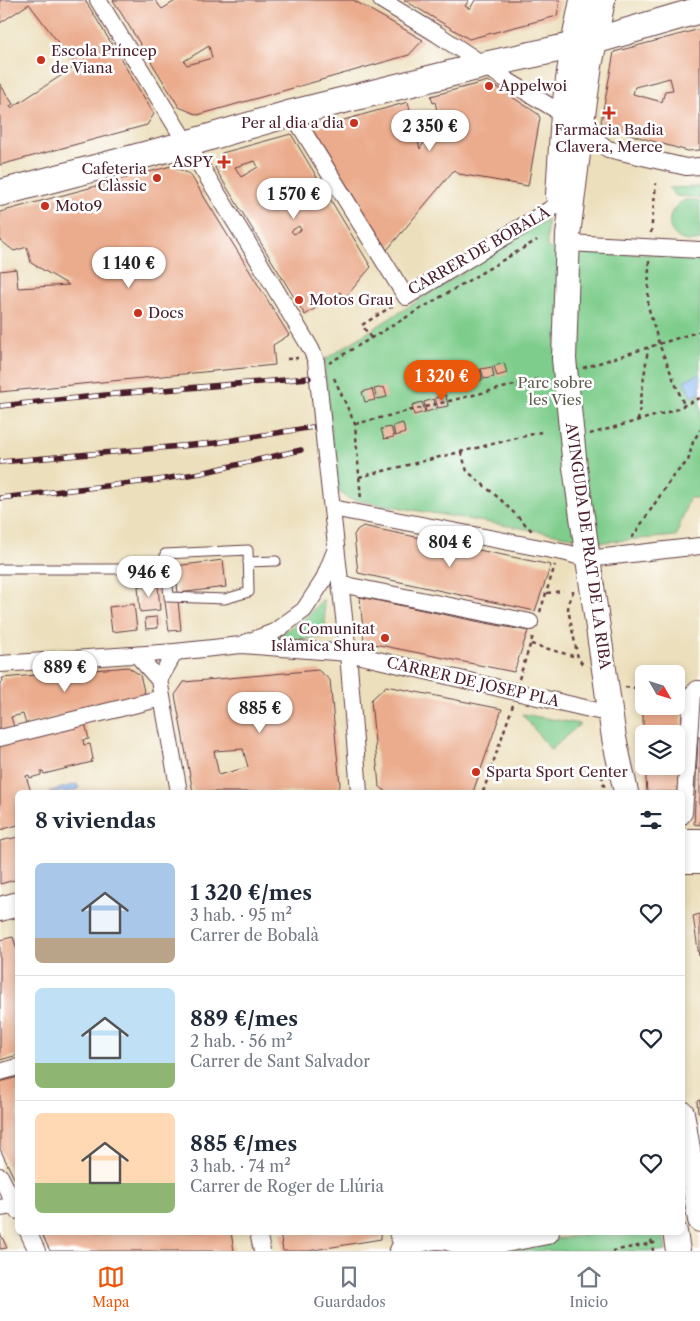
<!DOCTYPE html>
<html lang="es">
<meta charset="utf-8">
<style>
:root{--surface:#fff;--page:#f6f6f7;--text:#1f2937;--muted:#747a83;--line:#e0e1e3;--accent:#ea580c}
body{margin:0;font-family:"Libre Caslon Text",serif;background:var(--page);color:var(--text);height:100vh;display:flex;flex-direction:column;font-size:19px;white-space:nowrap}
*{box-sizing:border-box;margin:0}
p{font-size:16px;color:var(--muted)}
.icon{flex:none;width:28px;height:28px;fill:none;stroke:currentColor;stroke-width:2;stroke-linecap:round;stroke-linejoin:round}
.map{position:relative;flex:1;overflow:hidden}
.sheet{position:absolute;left:15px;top:790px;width:670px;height:445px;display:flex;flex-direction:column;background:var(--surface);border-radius:8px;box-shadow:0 2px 8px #0003}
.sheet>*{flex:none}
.needle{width:32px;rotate:129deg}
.tools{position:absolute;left:635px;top:665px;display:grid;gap:10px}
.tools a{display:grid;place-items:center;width:50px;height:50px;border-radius:8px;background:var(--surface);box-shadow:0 2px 8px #0003;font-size:25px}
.price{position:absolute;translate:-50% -42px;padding:0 11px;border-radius:18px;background:#fff;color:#222;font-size:16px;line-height:32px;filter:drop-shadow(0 1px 2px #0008)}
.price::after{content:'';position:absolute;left:50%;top:30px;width:15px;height:11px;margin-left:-8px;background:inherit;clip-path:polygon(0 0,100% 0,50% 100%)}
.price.selected{background:var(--accent);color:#fff}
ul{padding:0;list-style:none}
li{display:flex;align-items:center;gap:15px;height:125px;padding:0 20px}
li+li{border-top:1px solid var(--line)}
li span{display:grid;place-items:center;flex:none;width:140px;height:100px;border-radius:8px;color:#555}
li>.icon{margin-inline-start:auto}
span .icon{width:60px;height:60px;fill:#fffc;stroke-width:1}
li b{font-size:21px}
h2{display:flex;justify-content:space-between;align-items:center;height:60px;padding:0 20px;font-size:21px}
.tabs{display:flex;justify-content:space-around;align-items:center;height:70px;border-top:1px solid var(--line);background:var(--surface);font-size:14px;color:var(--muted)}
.tabs a{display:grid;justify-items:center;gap:2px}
.tabs .selected{color:var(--accent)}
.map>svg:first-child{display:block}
</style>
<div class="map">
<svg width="700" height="1251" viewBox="0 0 700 1251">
<rect width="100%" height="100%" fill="#fff"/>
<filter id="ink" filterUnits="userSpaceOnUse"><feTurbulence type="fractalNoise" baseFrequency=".02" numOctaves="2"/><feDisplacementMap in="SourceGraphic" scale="10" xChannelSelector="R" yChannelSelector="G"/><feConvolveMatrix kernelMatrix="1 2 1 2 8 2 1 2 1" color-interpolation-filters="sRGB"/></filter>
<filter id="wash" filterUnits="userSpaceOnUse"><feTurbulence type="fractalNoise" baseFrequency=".0096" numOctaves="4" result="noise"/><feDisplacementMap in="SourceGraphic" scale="20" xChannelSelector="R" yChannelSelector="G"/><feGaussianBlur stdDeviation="1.12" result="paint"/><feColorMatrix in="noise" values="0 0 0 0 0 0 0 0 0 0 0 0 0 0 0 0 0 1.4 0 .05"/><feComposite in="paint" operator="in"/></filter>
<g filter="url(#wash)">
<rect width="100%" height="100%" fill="#ecdfbc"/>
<g fill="#7fcd8c" stroke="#64765c">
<polygon points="700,187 700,199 693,197 676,196 669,188"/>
<path d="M 685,200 L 694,200 L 700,202 L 700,240 C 670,248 657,214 685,200 Z"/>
<polygon points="547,219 547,248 592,253 700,255 700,498 689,498 676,536 603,542 349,499 337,490 324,360"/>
<polygon points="323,599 327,637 277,642 276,637 304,619"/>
<polygon points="522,714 580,724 551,750"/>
<polygon points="663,1232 666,1251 516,1251 515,1246 593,1233"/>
</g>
<g fill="#82b6f0" stroke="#666a8e">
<polygon points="700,374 700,394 691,397 684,380"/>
<polygon points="77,784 79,789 67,792 48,792"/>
</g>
<g id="blocks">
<g fill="#ebac8d" fill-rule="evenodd">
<polygon points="0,0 85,0 154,114 147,125 0,165 0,84 13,104 10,106 11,108 76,66 29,4 0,23"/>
<path d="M 113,0 L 155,0 L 162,9 L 177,0 L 353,0 L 423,40 L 409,55 L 198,115 L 179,107 ZM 209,46 L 212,58 L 187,65 L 184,61 Z"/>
<polygon points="404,0 469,0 465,6 470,9 475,0 560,0 557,16 469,39"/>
<path d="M 700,29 L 700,150 L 688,151 L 652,141 L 622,132 L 601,122 L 614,52 ZM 670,78 L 673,90 L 665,91 L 662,102 L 633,94 L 635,87 Z"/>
<polygon points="488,81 538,114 540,118 528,186 459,174 454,170 387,250 312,129 408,102 420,149 439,119 435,102 433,103 431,96"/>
<path d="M 291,134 L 371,267 L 344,299 L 340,292 L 305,315 L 215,168 L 222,153 ZM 255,161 L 258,167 L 241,177 L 235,167 ZM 299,226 L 301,230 L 294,234 L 291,231 Z"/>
<polygon points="171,166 190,174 289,335 273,345 275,365 0,392 0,271 16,269 18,288 69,285 31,263 27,247 14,251 0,240 0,212"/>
<polygon points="504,363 507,373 497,376 494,366"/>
<polygon points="492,367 494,377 484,379 481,369"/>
<polygon points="480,369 482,380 472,382 469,372"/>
<polygon points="384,387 387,397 377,399 374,389"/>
<polygon points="372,389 375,400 365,402 362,392"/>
<polygon points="446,395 448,406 438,408 435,398"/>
<polygon points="434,399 436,409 426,412 424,402"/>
<polygon points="422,402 425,412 414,415 412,405"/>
<polygon points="403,423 405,433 395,436 393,426"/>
<polygon points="391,427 394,437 384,439 381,429"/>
<polygon points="363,526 440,542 551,565 535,611 358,573 354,535 357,530"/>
<polygon points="223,560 226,587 178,593 175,566"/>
<polygon points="158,585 160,610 140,612 138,586"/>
<polygon points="360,597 480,622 528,631 514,672 364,642"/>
<polygon points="178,601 181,630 169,631 165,602"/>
<polygon points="134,604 137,629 112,632 109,607"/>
<polygon points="157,617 158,628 146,629 145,618"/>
<polygon points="128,667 140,675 145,695 26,724 23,714 11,717 14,727 0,731 0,683 3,682 2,678"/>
<path d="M 318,670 L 330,680 L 340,785 L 335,792 L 193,792 L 175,695 L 184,682 ZM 243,749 L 248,767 L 219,775 L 214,751 Z"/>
<polygon points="386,686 502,709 473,792 386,792 379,786 371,700"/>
<polygon points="676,699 683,699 677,792 647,792 645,766 676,766 676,734 643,734 643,706 676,706"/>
<polygon points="85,723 89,739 83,740 84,745 90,744 93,759 91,760 92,762 44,774 43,772 41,772 41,775 30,778 29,775 26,776 31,792 18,792 18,825 0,830 0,744"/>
<polygon points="698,737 700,737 700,825 694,824"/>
<polygon points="18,837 18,879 0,884 0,841"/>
<polygon points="700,914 700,956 699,956 693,916"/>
<polygon points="13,937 18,953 18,1055 0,1060 0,940"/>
<polygon points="18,1077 18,1180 14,1178 0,1149 0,1082"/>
<polygon points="700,1100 700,1113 698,1113 697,1101"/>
<polygon points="41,1232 231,1232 234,1251 50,1251"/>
<polygon points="280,1232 381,1232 381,1239 308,1251 283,1251"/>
<polygon points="0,1233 7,1248 0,1249"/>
</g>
</g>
</g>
<g filter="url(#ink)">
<use href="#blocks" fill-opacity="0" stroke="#623c41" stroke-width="1"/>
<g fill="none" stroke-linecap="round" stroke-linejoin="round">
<defs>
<g id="lane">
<polygon points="248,550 249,592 225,599 169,597 165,554"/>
<polyline points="248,562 276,561"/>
<polyline points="0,569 166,569"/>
</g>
<g id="street">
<polyline points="98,0 248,243 311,349 316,361 320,397"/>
<polyline points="381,0 437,34 505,79 563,114 608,149 686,167 700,166"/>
<polyline points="292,113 406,297 557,205"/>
<polyline points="568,243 700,250"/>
<polyline points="325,447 348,653 359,792"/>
<polyline points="332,508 567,553 588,559 700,546"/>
<polyline points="340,584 530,622"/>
<polyline points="245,643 274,632 304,610 323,581 335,551"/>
<polyline points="137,655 159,680 179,792"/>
<polyline points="0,664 175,652 241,645 348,653 598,711"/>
<polyline points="159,680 175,652"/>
<polyline points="0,738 162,698"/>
<polyline points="682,816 684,813 692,694 697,689 700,689"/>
<polyline points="0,1072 18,1067"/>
<polyline points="0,1176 18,1211"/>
<polyline points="0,1208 18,1205"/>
<polyline points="28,1232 37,1251"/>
<polyline points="258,1232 262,1251"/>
<polyline points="397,1232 404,1250"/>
</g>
<g id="secondary">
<polyline points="603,0 590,66 581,129 568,235 564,359 575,467 588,559 614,738 626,792"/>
<polyline points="558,195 563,114 573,45 582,0"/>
<polyline points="682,841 700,841"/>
<polyline points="682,861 700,861"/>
<polyline points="0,909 18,904"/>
<polyline points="682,1113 700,1220"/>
<polyline points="675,1232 678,1251"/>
<polyline points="467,1247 547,1232"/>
<path d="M 402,1251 C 421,1234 452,1231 470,1251"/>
</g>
<polyline id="primary" points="0,193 186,144 292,113 485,65 594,41 700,10"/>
</defs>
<use href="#lane" stroke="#623c41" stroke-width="11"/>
<use href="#street" stroke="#623c41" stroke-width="18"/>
<use href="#secondary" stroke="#623c41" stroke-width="26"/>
<use href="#primary" stroke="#623c41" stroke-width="28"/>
<g stroke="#623c41" stroke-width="2.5" stroke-dasharray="4 4" stroke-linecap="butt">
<polyline points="651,233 656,183"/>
<polyline points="649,261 648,306 659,344 684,405"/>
<polyline points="371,338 362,325 394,305"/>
<polyline points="287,359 298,358"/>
<polyline points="329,363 537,240"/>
<polyline points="583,368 700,331"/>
<polyline points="334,378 355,424 361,500"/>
<polyline points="638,421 648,348"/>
<polyline points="355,424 539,379"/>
<polyline points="590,434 672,411 700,398"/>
<polyline points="461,452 467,471 501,500 532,531"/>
<polyline points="359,477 541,432"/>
<polyline points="632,538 673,476 688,461 693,442 700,430"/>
<polyline points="573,591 573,592 569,601 568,609 578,658 584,666"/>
<polyline points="547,593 563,591"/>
<polyline points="540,612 555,565"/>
<polyline points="531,644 573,656"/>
<polyline points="519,679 533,636"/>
<polyline points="625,687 644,689"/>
<polyline points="602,775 605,792"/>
<polyline points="483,792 513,705"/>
<polyline points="650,1232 653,1251"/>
<polyline points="612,1251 659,1242"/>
</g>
<use href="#lane" stroke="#fff" stroke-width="9"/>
<use href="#street" stroke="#fff" stroke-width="16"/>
<use href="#secondary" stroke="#fff" stroke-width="24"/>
<use href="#primary" stroke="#fff" stroke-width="26"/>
<defs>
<g id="rail">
<polyline points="0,406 115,394 309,378"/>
<polyline points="0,462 215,443 313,427"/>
<polyline points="0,498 158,480 201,473 301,450"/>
</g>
</defs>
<use href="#rail" stroke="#4a1f2b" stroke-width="5.5"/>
<use href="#rail" stroke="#fff" stroke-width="4" stroke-dasharray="11" stroke-linecap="butt"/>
<defs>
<polyline id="street-bridge" points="320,397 325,447"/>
</defs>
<use href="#street-bridge" stroke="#623c41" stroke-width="18" stroke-linecap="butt"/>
<use href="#street-bridge" stroke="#fff" stroke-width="16"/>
</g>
</g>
<g fill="#c8321e" stroke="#fff" stroke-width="2">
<circle cx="41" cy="60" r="5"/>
<circle cx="489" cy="86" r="5"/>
<path d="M606.5 105.5h5v5h5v5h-5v5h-5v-5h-5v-5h5z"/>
<circle cx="354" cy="123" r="5"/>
<path d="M221.5 154.5h5v5h5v5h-5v5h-5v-5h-5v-5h5z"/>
<circle cx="157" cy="178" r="5"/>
<circle cx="45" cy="206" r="5"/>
<circle cx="299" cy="300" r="5"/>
<circle cx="138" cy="313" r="5"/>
<circle cx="385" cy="638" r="5"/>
<circle cx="476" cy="772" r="5"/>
</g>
<g text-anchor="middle" stroke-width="5" stroke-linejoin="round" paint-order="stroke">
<g font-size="15" fill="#4a1f2b" stroke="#fff" text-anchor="start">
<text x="51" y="56">Escola Príncep<tspan x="51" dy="17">de Viana</tspan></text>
<text x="499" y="91">Appelwoi</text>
<text x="344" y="128" text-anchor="end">Per al dia a dia</text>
<text x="609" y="135" text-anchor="middle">Farmàcia Badia<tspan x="609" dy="17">Clavera, Merce</tspan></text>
<text x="213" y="167" text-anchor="end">ASPY</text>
<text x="147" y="174" text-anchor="end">Cafeteria<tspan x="147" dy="17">Clàssic</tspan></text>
<text x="55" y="211">Moto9</text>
<text x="309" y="305">Motos Grau</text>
<text x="148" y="318">Docs</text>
<text x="375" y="634" text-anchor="end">Comunitat<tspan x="375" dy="17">Islàmica Shura</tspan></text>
<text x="486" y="777">Sparta Sport Center</text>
</g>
<g font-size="15" fill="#4a1f2b" stroke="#fff">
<text transform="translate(479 251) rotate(-30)" y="5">CARRER DE BOBALÀ</text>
<text transform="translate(588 546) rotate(82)" y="5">AVINGUDA DE PRAT DE LA RIBA</text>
<text transform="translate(473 682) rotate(13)" y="5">CARRER DE JOSEP PLA</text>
</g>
<g font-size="15" fill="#5d5c4d" stroke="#fff">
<text x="555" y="388">Parc sobre<tspan x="555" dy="17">les Vies</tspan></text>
</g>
</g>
</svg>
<div class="tools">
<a><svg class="needle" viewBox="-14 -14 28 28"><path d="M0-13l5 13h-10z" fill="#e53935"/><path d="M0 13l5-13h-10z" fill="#747a83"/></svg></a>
<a><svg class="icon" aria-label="layers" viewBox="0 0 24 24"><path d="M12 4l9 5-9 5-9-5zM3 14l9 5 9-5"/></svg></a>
</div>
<b class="price" style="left:430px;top:152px">2 350 €</b>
<b class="price" style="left:294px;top:220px">1 570 €</b>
<b class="price" style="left:129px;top:289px">1 140 €</b>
<b class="price selected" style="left:442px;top:402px">1 320 €</b>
<b class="price" style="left:450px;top:568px">804 €</b>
<b class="price" style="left:149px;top:598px">946 €</b>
<b class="price" style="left:65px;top:693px">889 €</b>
<b class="price" style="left:260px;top:734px">885 €</b>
<section class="sheet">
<h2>8 viviendas<svg class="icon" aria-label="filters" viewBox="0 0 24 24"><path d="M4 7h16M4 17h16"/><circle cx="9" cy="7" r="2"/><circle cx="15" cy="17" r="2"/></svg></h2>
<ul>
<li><span style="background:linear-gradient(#a9c7e8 75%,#b9a48a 0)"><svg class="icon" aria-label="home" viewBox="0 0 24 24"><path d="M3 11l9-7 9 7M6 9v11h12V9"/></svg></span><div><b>1 320 €/mes</b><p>3 hab. · 95 m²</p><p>Carrer de Bobalà</p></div><svg class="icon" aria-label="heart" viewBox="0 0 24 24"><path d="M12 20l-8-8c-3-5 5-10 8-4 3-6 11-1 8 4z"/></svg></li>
<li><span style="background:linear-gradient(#bfe0f5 75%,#8fb573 0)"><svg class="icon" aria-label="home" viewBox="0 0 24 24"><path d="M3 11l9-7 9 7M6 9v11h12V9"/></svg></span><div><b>889 €/mes</b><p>2 hab. · 56 m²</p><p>Carrer de Sant Salvador</p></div><svg class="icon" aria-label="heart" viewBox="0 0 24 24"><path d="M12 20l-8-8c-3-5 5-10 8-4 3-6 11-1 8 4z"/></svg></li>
<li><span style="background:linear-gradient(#ffd9b3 70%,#8fb573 0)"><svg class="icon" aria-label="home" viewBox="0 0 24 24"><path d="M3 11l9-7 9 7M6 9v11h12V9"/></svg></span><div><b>885 €/mes</b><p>3 hab. · 74 m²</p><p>Carrer de Roger de Llúria</p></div><svg class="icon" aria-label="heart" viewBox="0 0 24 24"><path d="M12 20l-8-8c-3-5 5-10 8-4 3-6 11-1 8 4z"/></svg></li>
</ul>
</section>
</div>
<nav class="tabs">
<a class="selected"><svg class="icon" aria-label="map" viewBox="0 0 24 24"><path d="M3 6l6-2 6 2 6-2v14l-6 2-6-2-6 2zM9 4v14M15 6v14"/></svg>Mapa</a>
<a><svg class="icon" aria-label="saved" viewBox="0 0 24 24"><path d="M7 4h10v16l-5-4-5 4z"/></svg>Guardados</a>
<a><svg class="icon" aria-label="home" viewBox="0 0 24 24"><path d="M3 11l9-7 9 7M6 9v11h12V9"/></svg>Inicio</a>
</nav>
